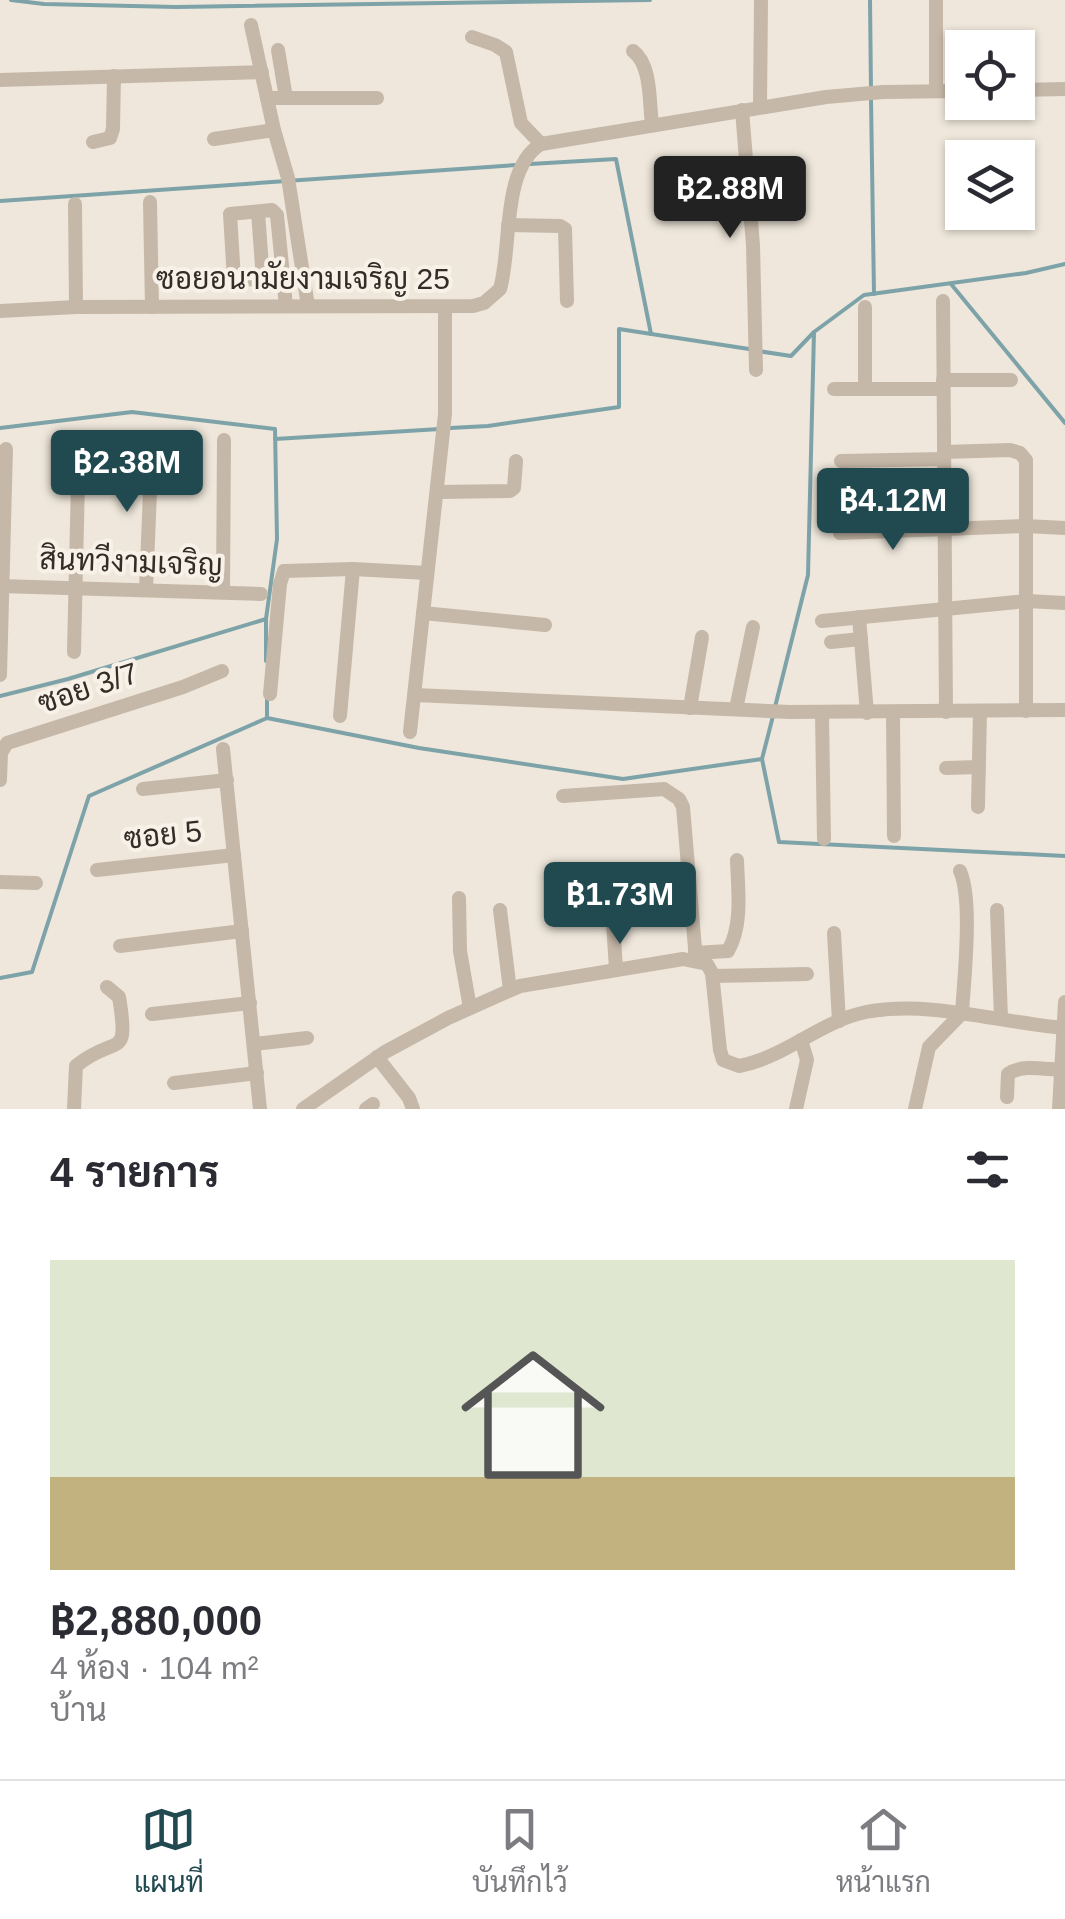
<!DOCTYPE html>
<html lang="th">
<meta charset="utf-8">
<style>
:root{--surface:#fff;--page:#f7f7f7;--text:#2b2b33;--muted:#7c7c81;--line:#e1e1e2;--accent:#214950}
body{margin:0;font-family:Helvetica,Sarabun,sans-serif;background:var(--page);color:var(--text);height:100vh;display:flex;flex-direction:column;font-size:38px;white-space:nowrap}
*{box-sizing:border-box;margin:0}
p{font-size:32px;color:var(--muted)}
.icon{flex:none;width:55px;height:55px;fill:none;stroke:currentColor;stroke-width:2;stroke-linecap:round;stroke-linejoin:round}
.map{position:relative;height:1109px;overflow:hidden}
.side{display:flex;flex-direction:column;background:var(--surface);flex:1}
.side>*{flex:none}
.fabs{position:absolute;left:945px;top:30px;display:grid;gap:20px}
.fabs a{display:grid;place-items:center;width:90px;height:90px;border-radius:0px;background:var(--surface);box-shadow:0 2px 8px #0004;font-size:50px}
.price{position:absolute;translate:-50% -85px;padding:0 22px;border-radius:10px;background:var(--accent);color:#fff;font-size:32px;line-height:65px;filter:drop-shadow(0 2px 5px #0008)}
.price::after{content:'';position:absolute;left:50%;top:60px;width:30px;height:22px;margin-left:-15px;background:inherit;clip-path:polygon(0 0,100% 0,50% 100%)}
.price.on{background:#222;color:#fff}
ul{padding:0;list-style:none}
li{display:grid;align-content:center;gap:20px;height:530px;padding:0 50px}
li+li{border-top:2px solid var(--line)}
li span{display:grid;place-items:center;height:310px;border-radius:0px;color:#555}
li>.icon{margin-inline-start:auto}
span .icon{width:180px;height:180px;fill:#fffc;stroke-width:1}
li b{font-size:42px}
h2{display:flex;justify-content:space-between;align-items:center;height:120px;padding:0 50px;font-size:42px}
.tab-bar{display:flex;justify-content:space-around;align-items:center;height:140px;border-top:2px solid var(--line);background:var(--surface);font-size:28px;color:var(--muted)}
.tab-bar a{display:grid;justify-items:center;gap:5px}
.tab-bar .on{color:var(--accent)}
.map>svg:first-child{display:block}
</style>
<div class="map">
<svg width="1065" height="1109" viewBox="0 0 1065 1109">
<rect width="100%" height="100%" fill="#efe7db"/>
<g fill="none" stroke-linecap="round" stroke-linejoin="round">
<g stroke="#7da3a9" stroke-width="4">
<polyline points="11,0 44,4 176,7 650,0"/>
<polyline points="870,0 871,90"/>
<polyline points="871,99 874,294"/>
<polyline points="530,164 616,159 651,334"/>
<polyline points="0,201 516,165"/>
<polyline points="951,284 1065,423"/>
<polyline points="814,332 864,295 1026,273 1065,264"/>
<polyline points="758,351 791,356 814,332 808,575 775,707"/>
<polyline points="0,428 132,412 275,429 277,539 266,619 266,661"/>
<polyline points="450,428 488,426 619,407 619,329 749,349"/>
<polyline points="275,439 440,429"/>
<polyline points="0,696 68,679 266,619"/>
<polyline points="267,696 267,716"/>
<polyline points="773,716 762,759 779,842 1065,856"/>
<polyline points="0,978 32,972 89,796 267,718 419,748 623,779 762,759"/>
</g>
<g stroke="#c6b8a8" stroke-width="14">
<polyline points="251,25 274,130 288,178 308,306"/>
<polyline points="472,37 495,45 506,52 521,123 541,144"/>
<polyline points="278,50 286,98"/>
<path d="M 633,51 C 652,65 649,103 652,124"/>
<polyline points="0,80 262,72"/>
<polyline points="1018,90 1065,89"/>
<polyline points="936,91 936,0"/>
<polyline points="267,98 377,98"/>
<polyline points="760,107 761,0"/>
<polyline points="742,110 753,245 756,370"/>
<polyline points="214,139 274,130"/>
<polyline points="93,142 110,138 113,129 114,76"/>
<polyline points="150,202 152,307"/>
<polyline points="75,204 76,307"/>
<polyline points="258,212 263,280"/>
<polyline points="508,225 560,226 565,229 567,301"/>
<polyline points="283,280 234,279 230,214 272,210 277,215 286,306"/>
<polyline points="943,301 946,712"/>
<path d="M 0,311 L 76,307 L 473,306 L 484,303 L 500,289 C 512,249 501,168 541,144 L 826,97 L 883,92 L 962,91"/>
<polyline points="943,380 1011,380"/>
<polyline points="834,389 943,389"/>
<polyline points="865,389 865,307"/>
<polyline points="944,452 1010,450 1020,453 1026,460 1026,711"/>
<polyline points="841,461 944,459"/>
<polyline points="438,492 510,491 514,488 516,461"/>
<polyline points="840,533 1025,526 1065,528"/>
<polyline points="0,586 261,594"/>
<polyline points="146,590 152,442"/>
<polyline points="223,592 224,440"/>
<polyline points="423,613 545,625"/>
<polyline points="859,617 867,713"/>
<polyline points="822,621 1027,601 1065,603"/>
<polyline points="831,642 861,639"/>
<polyline points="74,652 79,438"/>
<polyline points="0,675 6,449"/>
<polyline points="270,694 280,584 284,571 353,569 427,573"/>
<polyline points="415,695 789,712 1065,710"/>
<polyline points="690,708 702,637"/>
<polyline points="736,709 753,627"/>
<polyline points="822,713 824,839"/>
<polyline points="893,713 894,836"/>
<polyline points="340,716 353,569"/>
<polyline points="410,732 445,414 445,307"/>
<polyline points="223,749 260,1109"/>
<polyline points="946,768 978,767"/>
<polyline points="0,780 1,753 7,743 183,687 222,671"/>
<polyline points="143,789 227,780"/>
<polyline points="563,796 664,789 679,799 683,807 696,960"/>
<polyline points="978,807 980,711"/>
<polyline points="97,870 234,855"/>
<polyline points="552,870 598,869 610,875 616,969"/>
<polyline points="0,882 36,883"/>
<polyline points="459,898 460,951 470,1008"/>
<polyline points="500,910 510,990"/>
<polyline points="997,910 1001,1018"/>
<polyline points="834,933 839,1021"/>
<polyline points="120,946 242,931"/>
<path d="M 695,953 L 728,951 C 743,925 738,890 737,860"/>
<polyline points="713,976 807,974"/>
<polyline points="152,1014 250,1003"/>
<polyline points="254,1044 307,1038"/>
<polyline points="377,1057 409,1098 413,1109"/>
<polyline points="174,1083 257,1073"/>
<path d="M 1007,1097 L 1008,1074 C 1022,1064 1043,1069 1060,1070"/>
<path d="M 74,1109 L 76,1066 C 116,1033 130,1063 119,997 L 107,987"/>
<path d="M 303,1109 L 385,1052 L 448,1018 L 520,986 L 683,959 L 707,964 L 712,973 L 720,1050 L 723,1060 L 739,1066 C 784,1058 821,1021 866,1012 C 932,1000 1000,1023 1065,1028"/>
<polyline points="366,1109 373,1104"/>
<polyline points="796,1109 807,1060 801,1040"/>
<path d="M 915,1109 L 929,1047 L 962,1013 C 964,979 973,900 960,871"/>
<polyline points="1059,1109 1065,1002"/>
</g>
</g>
<g text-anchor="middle" stroke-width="8" stroke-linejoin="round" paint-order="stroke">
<g font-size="30" fill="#332c27" stroke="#f7f1e7">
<text x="303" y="289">ซอยอนามัยงามเจริญ 25</text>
<text transform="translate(131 562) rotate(2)" y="10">สินทวีงามเจริญ</text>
<text transform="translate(88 688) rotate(-18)" y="10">ซอย 3/7</text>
<text transform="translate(163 835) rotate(-6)" y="10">ซอย 5</text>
</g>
</g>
</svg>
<div class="fabs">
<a><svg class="icon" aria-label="locate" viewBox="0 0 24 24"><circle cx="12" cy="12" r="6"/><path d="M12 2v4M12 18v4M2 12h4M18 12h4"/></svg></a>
<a><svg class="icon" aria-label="layers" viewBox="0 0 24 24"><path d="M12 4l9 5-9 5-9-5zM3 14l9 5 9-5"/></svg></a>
</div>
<b class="price on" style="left:730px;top:241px">฿2.88M</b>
<b class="price" style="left:127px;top:515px">฿2.38M</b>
<b class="price" style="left:893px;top:553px">฿4.12M</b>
<b class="price" style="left:620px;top:947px">฿1.73M</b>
</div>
<section class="side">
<h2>4 รายการ<svg class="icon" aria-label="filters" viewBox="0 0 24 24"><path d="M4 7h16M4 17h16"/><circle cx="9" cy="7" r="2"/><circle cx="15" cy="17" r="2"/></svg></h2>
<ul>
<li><span style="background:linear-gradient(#dfe7d0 70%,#c2b280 0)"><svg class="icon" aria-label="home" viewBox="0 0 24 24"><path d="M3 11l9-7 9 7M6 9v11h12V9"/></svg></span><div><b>฿2,880,000</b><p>4 ห้อง · 104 m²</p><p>บ้าน</p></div></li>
</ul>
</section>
<nav class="tab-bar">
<a class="on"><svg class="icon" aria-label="map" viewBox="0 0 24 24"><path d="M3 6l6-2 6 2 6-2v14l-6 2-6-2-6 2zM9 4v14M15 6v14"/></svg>แผนที่</a>
<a><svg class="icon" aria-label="saved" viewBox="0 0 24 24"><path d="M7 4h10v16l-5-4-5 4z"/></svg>บันทึกไว้</a>
<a><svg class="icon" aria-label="home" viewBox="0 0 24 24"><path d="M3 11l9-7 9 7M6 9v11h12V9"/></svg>หน้าแรก</a>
</nav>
